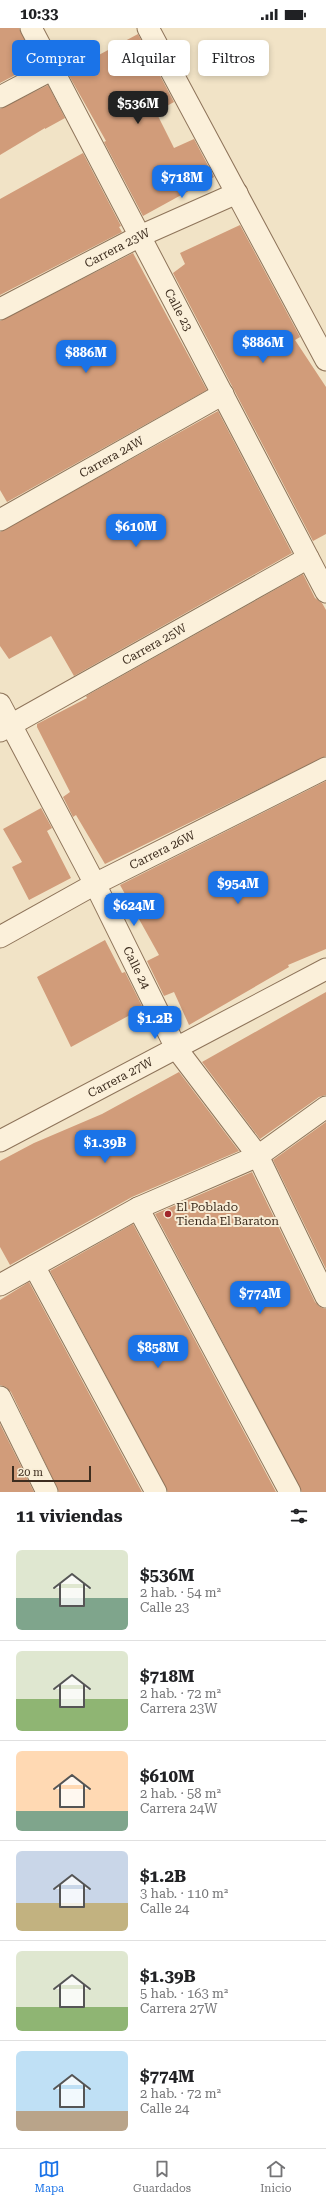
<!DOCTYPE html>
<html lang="es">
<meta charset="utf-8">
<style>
:root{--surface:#fff;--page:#f6f6f6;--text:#202124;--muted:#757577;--line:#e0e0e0;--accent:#1a73e8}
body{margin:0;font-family:"Roboto Serif",serif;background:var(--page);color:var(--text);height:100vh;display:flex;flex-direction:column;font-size:15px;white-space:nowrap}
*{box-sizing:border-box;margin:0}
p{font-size:13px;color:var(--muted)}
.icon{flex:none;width:22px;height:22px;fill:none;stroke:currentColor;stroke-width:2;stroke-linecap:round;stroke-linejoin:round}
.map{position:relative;height:1464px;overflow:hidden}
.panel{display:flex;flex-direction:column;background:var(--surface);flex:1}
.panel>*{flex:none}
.hud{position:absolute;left:12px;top:12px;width:302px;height:36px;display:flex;gap:8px}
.scale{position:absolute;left:12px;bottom:10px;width:79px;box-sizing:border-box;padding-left:4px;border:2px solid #3d2d1f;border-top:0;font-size:11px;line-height:14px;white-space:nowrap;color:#3d2d1f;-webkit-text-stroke:3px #f8edd6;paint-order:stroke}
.price{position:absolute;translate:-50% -34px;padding:0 9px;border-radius:8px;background:var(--accent);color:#fff;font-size:13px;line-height:26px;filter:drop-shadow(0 1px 2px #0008)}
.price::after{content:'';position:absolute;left:50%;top:24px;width:12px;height:9px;margin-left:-6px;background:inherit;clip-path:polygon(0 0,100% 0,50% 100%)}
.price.on{background:#222;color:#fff}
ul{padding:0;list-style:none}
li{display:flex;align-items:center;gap:12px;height:100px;padding:0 16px}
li+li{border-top:1px solid var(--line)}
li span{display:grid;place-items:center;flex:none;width:112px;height:80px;border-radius:6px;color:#555}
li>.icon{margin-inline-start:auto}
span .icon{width:48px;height:48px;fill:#fffc;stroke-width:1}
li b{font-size:17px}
h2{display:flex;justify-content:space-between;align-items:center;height:48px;padding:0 16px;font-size:17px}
.pill{padding:0 14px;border-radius:6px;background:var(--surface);box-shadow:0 2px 6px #0003;font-size:14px;line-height:36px}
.pill.on{background:var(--accent);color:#fff}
.status{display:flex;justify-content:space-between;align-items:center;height:28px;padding:0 20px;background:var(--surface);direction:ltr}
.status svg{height:11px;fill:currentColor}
.tabs{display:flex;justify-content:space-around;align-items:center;height:56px;border-top:1px solid var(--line);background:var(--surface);font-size:11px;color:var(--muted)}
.tabs a{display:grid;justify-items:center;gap:2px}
.tabs .on{color:var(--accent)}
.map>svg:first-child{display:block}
</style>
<div class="status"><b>10:33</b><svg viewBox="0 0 49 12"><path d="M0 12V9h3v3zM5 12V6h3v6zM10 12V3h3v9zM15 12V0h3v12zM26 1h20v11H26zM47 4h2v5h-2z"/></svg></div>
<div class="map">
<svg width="326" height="1464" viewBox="0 0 326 1464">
<rect width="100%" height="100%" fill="#f1e3c6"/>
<g fill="#d19c7a">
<polygon points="0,0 19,0 36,36 0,55"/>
<polygon points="138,6 174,74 156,84 174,120 194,111 214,149 143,188 104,114 106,113 67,44"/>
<polygon points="48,57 65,90 45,101 45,100 0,127 0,81"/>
<polygon points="83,125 121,198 119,199 122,204 0,267 0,171"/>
<polygon points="240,197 300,309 295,312 326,359 326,506 313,513 173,245 185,236 180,225"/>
<polygon points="133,225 207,362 7,474 0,462 0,293"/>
<polygon points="218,383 292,525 74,648 51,608 9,631 0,618 0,504"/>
<polygon points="303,546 315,570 322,575 326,582 326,728 105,836 76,787 73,789 63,769 70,764 37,699 37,696 87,670 86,668"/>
<polygon points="326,753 326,921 288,937 289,939 189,997 174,964 164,968 147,933 159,927 120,857"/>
<polygon points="41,780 52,800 47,803 71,850 29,872 12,839 22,834 3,801"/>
<polygon points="105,912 122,945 125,944 143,980 71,1019 37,949"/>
<polygon points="326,964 326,1067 319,1069 260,1111 202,1034"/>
<polygon points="179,1044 239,1123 132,1169 10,1237 0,1219 0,1133 34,1115 102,1086"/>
<polygon points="326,1094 326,1241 273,1132"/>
<polygon points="252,1144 315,1274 320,1279 326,1281 326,1464 302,1464 155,1186"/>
<polygon points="133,1196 276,1464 168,1464 50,1243"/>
<polygon points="29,1254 142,1464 59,1464 11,1364 6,1359 0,1357 0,1272"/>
<polygon points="0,1396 34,1464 0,1464"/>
</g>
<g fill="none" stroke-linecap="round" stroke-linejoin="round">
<defs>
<g id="street">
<path id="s1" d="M 31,0 L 326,564"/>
<polyline points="148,0 326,332"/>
<polyline points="0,69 53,41"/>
<path id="s2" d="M 0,281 L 140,208 L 237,165"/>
<path id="s3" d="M 0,492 L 223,366"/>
<path id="s4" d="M 0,676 L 95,856 L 176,1020 L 258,1128 L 326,1269"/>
<path id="s5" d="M 0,703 L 308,530"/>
<path id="s6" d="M 0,909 L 95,856 L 326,740"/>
<path id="s7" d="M 0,1113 L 326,941"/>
<polyline points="138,1180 290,1464"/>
<polyline points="34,1238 156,1464"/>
<polyline points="0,1257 138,1180 258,1128 326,1079"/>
<polyline points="0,1369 47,1464"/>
</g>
</defs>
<use href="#street" stroke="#8e745a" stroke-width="23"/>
<use href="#street" stroke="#fbf0da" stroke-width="21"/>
</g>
<circle fill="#a1262a" stroke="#f8edd6" stroke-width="1.5" cx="168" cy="1186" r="4"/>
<g text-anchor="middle" stroke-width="4" stroke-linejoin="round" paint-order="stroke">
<g font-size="12" fill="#3d2d1f" stroke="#f8edd6">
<text dy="4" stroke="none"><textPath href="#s2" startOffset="132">Carrera 23W</textPath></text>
<text dy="4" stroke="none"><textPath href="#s1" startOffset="318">Calle 23</textPath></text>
<text dy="4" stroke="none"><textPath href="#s3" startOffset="128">Carrera 24W</textPath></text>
<text dy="4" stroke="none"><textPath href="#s5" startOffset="177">Carrera 25W</textPath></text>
<text dy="4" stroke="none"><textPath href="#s6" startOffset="184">Carrera 26W</textPath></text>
<text dy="4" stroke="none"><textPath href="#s4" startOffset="297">Calle 24</textPath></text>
<text dy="4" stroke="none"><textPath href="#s7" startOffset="136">Carrera 27W</textPath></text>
</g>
<g font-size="12" fill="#3d2d1f" stroke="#f8edd6" text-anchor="start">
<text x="176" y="1183">El Poblado<tspan x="176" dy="14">Tienda El Baraton</tspan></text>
</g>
</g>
</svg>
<div class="scale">20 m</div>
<b class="price on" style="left:138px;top:97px">$536M</b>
<b class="price" style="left:182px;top:171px">$718M</b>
<b class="price" style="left:263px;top:336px">$886M</b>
<b class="price" style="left:86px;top:346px">$886M</b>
<b class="price" style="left:136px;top:520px">$610M</b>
<b class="price" style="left:238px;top:877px">$954M</b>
<b class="price" style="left:134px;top:899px">$624M</b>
<b class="price" style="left:155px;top:1012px">$1.2B</b>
<b class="price" style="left:105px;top:1136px">$1.39B</b>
<b class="price" style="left:260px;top:1287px">$774M</b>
<b class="price" style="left:158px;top:1341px">$858M</b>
<div class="hud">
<a class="pill on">Comprar</a>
<a class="pill">Alquilar</a>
<a class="pill">Filtros</a>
</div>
</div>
<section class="panel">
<h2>11 viviendas<svg class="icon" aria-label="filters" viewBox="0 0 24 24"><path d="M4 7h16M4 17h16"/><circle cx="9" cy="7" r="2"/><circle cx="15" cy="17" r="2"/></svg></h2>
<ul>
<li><span style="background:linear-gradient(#dfe7d0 60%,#7fa58c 0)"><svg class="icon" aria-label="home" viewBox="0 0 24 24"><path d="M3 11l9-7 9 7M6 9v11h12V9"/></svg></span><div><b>$536M</b><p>2 hab. · 54 m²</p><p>Calle 23</p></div></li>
<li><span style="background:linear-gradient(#dfe7d0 60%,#8fb573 0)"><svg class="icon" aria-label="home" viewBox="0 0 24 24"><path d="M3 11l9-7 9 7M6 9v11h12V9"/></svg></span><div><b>$718M</b><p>2 hab. · 72 m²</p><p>Carrera 23W</p></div></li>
<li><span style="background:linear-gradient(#ffd9b3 75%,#7fa58c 0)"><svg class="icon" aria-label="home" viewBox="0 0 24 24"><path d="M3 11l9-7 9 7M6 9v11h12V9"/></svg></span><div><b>$610M</b><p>2 hab. · 58 m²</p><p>Carrera 24W</p></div></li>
<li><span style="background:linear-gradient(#c9d6e8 65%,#c2b280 0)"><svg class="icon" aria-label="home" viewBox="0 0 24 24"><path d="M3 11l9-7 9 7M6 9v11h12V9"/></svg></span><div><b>$1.2B</b><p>3 hab. · 110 m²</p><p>Calle 24</p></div></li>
<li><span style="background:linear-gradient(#dfe7d0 70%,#8fb573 0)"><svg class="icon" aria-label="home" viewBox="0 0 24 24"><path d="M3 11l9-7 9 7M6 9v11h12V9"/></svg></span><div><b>$1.39B</b><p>5 hab. · 163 m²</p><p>Carrera 27W</p></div></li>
<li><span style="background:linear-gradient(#bfe0f5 75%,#b9a48a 0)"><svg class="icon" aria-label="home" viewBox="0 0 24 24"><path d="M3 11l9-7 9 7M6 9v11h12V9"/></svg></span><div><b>$774M</b><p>2 hab. · 72 m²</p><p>Calle 24</p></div></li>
</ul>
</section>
<nav class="tabs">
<a class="on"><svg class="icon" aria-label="map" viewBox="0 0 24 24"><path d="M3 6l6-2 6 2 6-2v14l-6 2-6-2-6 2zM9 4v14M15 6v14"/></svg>Mapa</a>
<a><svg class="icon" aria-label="saved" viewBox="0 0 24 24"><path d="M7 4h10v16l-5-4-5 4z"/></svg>Guardados</a>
<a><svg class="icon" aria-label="home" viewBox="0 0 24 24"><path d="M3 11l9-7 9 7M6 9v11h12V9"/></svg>Inicio</a>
</nav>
